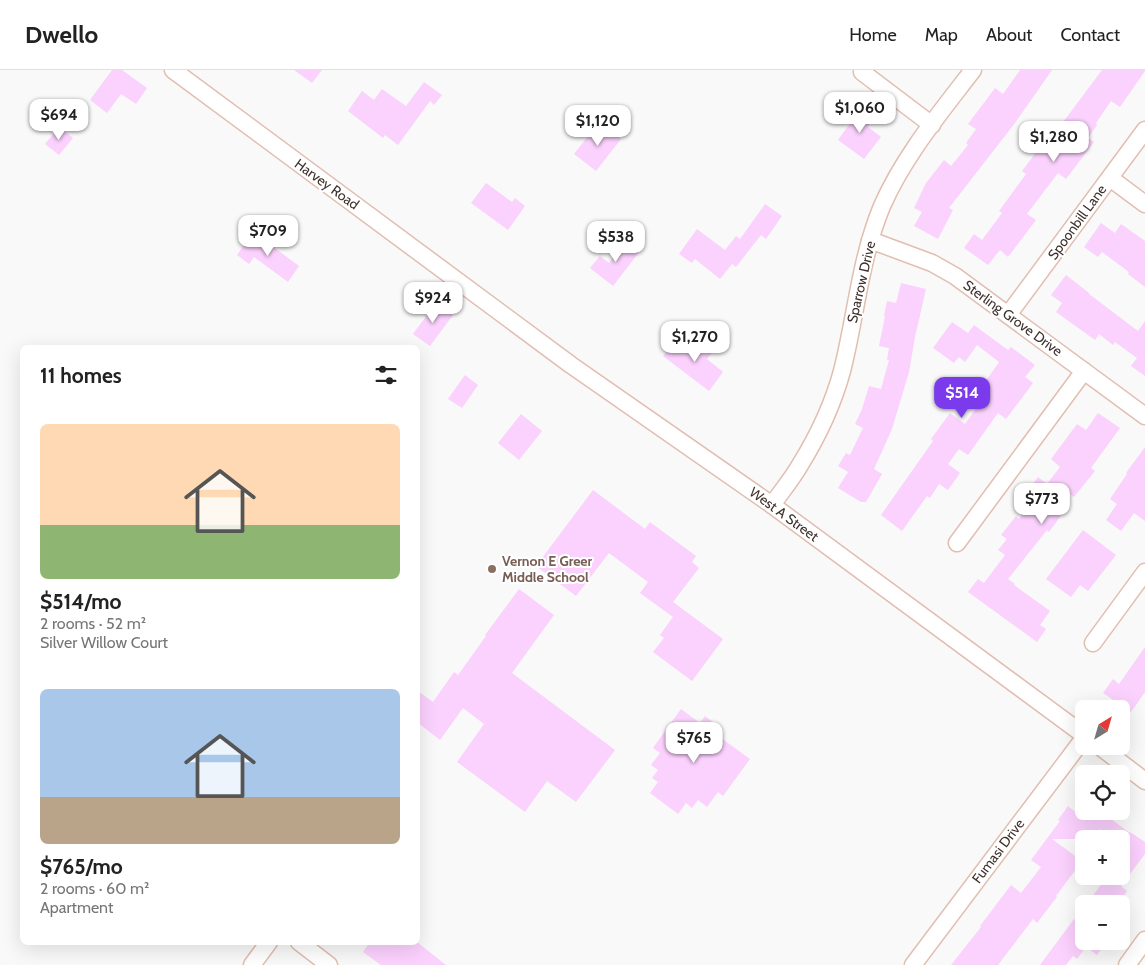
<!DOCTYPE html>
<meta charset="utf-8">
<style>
:root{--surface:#fff;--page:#f2f2f2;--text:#222;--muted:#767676;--line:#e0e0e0;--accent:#7c3aed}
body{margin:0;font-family:Cabin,sans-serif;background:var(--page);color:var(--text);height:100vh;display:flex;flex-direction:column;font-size:19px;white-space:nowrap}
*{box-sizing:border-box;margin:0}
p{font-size:16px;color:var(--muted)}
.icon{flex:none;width:28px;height:28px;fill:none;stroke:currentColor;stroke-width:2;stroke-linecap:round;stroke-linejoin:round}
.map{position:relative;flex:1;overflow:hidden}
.drawer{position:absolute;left:20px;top:275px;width:400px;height:600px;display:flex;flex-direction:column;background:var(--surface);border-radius:8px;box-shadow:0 5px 20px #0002}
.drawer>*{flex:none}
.needle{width:32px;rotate:37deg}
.fabs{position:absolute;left:1075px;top:630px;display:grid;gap:10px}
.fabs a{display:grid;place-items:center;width:55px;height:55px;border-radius:8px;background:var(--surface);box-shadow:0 5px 20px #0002;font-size:25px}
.price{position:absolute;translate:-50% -42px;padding:0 11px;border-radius:10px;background:#fff;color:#222;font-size:16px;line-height:32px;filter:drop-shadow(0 1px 2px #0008)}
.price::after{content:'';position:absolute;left:50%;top:30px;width:15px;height:11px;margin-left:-8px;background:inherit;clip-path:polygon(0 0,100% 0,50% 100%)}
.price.on{background:var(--accent);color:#fff}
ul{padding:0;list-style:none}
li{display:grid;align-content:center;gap:10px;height:265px;padding:0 20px}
li span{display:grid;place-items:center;height:155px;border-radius:8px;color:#555}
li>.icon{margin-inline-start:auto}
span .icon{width:90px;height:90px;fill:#fffc;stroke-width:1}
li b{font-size:21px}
h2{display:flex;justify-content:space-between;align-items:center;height:60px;padding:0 20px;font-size:21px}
header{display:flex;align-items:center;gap:30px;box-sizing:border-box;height:70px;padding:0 25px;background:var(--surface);border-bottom:1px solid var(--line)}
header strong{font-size:24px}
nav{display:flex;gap:28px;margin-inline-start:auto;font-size:18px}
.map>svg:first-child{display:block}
</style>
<header>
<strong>Dwello</strong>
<nav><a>Home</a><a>Map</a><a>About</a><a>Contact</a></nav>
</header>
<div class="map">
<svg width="1145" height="895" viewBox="0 0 1145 895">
<rect width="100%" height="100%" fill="#f9f9f9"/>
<g fill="#fbd1fd">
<polygon points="112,0 122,0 147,18 136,34 121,24 107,43 90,30"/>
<polygon points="294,0 322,0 312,13"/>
<polygon points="1020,0 1052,0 1015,53 949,138 953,140 938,169 914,156 922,142 914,138 926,113 944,90 951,96 968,75 966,73 976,59 968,54 995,18 1003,24"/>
<polygon points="1102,0 1145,0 1145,1 1120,37 1111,31 1096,53 1097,55 1088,68 1094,72 1066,109 1058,103 1027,144 1036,150 1008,187 1000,180 988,195 964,178 974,164 982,170 1002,143 999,141 1026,104 1022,101 1043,73 1046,75"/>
<polygon points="424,12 442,25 434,35 430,31 398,75 385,65 383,68 348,41 362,21 374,30 382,19 406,36"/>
<polygon points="862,37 875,47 868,57 881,67 864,89 838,70"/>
<polygon points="599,52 621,69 596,101 574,84"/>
<polygon points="59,57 73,68 59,85 45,74"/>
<polygon points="486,113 512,132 515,128 525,136 508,160 471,133"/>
<polygon points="765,134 782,146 766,169 761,165 736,197 732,194 720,209 695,189 692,193 679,184 697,159 725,180 736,166 740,169"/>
<polygon points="1101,153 1115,163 1121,154 1145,171 1145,217 1128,204 1129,202 1102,182 1098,187 1084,177"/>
<polygon points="253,162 299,196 288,212 254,187 249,194 237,185"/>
<polygon points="625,170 640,181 613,216 590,198 600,186 609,193"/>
<polygon points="1066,205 1089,223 1089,224 1138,261 1145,251 1145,306 1131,296 1137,288 1115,272 1113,275 1099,264 1095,270 1056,242 1062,233 1051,225"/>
<polygon points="901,213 926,219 915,267 909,302 892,359 874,399 882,404 866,432 861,432 838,418 848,402 838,396 846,383 850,385 863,358 855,354 862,339 869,316 881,319 889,290 887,290 889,278 879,276 885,246 884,245 887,231 896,233"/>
<polygon points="436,233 453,245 430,276 413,264"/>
<polygon points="952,252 968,263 974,255 1008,280 1011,277 1035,295 1025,307 1033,313 1006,349 998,343 968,385 959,379 948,394 960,403 948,420 939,414 930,428 927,426 902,461 881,445 933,371 931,369 950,343 965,354 980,333 974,328 999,292 977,275 965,292 959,287 954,293 933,278"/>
<polygon points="677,268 695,282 703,271 715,279 707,289 723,302 709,321 663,286"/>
<polygon points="465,305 478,315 462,338 448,329"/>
<polygon points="1098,343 1120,358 1091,398 1095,401 1074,427 1067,422 1055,439 1062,444 1049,462 1047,460 1008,509 1015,514 1014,515 1050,541 1040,555 1046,559 1037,572 968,522 978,509 984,513 1005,485 998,480 1007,469 1001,465 1016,446 1019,449 1032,431 1025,425 1038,407 1047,414 1060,397 1051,389 1077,354 1086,360"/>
<polygon points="521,344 542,361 519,390 498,373"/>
<polygon points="1145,377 1145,451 1134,443 1121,461 1106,450 1117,434 1110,429 1127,404 1126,403"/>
<polygon points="593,420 645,459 650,452 696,486 692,492 699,498 673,532 723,569 692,611 653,582 664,568 660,565 673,547 640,523 648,512 609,483 576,526 536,496"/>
<polygon points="1083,460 1116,485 1088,521 1080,515 1071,527 1046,509"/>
<polygon points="519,519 554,545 512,603 615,680 576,732 547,711 525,742 457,692 484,654 463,638 440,670 418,653 418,621 433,632 454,602 458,605 486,566 485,565"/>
<polygon points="1145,577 1145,622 1131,642 1103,623 1113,609 1119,614"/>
<polygon points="681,639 700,653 705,646 715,654 710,660 750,689 723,726 718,722 707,737 698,730 692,738 686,733 678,744 650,723 658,712 652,708 658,700 651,695 660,683 653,678"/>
<polygon points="1068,736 1078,744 1080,741 1100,741 1130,763 1130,762 1145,772 1145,784 1121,816 1127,821 1118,834 1087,834 1107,806 1121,806 1121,769 1114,769 1100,759 1093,769 1052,769 1082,791 1056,826 1057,827 1037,853 1033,849 998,895 951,895 981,857 980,856 1011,815 1021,823 1041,797 1031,790 1060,751 1058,750"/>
<polygon points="1074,849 1084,856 1084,871 1107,871 1097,885 1086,877 1077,889 1073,886 1066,895 1040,895"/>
<polygon points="370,872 417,872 446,895 381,895 363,882"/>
</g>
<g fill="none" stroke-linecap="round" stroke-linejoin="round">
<defs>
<g id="minor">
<polyline points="173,0 571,295 772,435 1084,665"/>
<polyline points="862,2 932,55"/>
<polyline points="1110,108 1145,134"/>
<polyline points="870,170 932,193 955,206 1145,346"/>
<polyline points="1008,245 1145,60"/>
<path d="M 772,435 C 781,422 792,409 800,395 C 818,366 833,334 842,301 C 856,246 860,189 882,136 C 904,86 940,43 973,0"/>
<polyline points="957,473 1084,301"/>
<polyline points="1093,573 1145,502"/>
<polyline points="1099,676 1145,711"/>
<polyline points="299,872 329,895"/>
<polyline points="252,895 269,872"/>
<polyline points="913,895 1084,668"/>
<polyline points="1127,895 1145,870"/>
</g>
</defs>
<use href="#minor" stroke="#e1beb0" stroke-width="19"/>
<use href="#minor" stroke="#fff" stroke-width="16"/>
</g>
<circle fill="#8d6e63" stroke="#fff" stroke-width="2" cx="492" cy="499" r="5"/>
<g text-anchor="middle" stroke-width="4" stroke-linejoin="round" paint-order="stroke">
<g font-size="14" fill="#3f312c" stroke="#fff">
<text transform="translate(327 114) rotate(36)" y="5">Harvey Road</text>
<text transform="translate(1077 152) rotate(-54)" y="5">Spoonbill Lane</text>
<text transform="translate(861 212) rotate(-77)" y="5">Sparrow Drive</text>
<text transform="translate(1013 248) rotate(36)" y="5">Sterling Grove Drive</text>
<text transform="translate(784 444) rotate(36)" y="5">West A Street</text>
<text transform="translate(998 781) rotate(-53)" y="5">Fumasi Drive</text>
</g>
<g font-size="14" font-weight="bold" fill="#785e54" stroke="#fff" text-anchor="start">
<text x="502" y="496">Vernon E Greer<tspan x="502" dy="16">Middle School</tspan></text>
</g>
</g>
</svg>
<div class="fabs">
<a><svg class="needle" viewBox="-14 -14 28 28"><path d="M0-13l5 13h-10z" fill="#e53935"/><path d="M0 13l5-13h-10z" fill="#767676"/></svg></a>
<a><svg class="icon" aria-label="locate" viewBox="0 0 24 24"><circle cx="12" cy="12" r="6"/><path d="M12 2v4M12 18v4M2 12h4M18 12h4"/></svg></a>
<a>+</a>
<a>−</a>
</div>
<b class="price" style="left:860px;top:64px">$1,060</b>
<b class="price" style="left:59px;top:71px">$694</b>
<b class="price" style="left:598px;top:77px">$1,120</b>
<b class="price" style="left:1054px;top:93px">$1,280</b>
<b class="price" style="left:268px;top:187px">$709</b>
<b class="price" style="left:616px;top:193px">$538</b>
<b class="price" style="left:433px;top:254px">$924</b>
<b class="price" style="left:695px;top:293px">$1,270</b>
<b class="price on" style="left:962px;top:349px">$514</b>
<b class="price" style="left:1042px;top:455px">$773</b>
<b class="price" style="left:694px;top:694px">$765</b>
<section class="drawer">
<h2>11 homes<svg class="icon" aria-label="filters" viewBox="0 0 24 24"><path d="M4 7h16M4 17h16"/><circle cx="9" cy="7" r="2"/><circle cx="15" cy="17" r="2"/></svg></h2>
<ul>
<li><span style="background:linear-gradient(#ffd9b3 65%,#8fb573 0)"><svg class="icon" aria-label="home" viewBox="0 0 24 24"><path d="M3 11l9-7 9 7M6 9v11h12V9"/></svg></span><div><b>$514/mo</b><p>2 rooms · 52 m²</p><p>Silver Willow Court</p></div></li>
<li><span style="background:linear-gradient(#a9c7e8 70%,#b9a48a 0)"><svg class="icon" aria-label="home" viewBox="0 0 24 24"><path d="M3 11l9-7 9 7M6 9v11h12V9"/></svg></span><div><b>$765/mo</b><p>2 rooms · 60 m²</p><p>Apartment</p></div></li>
</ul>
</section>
</div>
